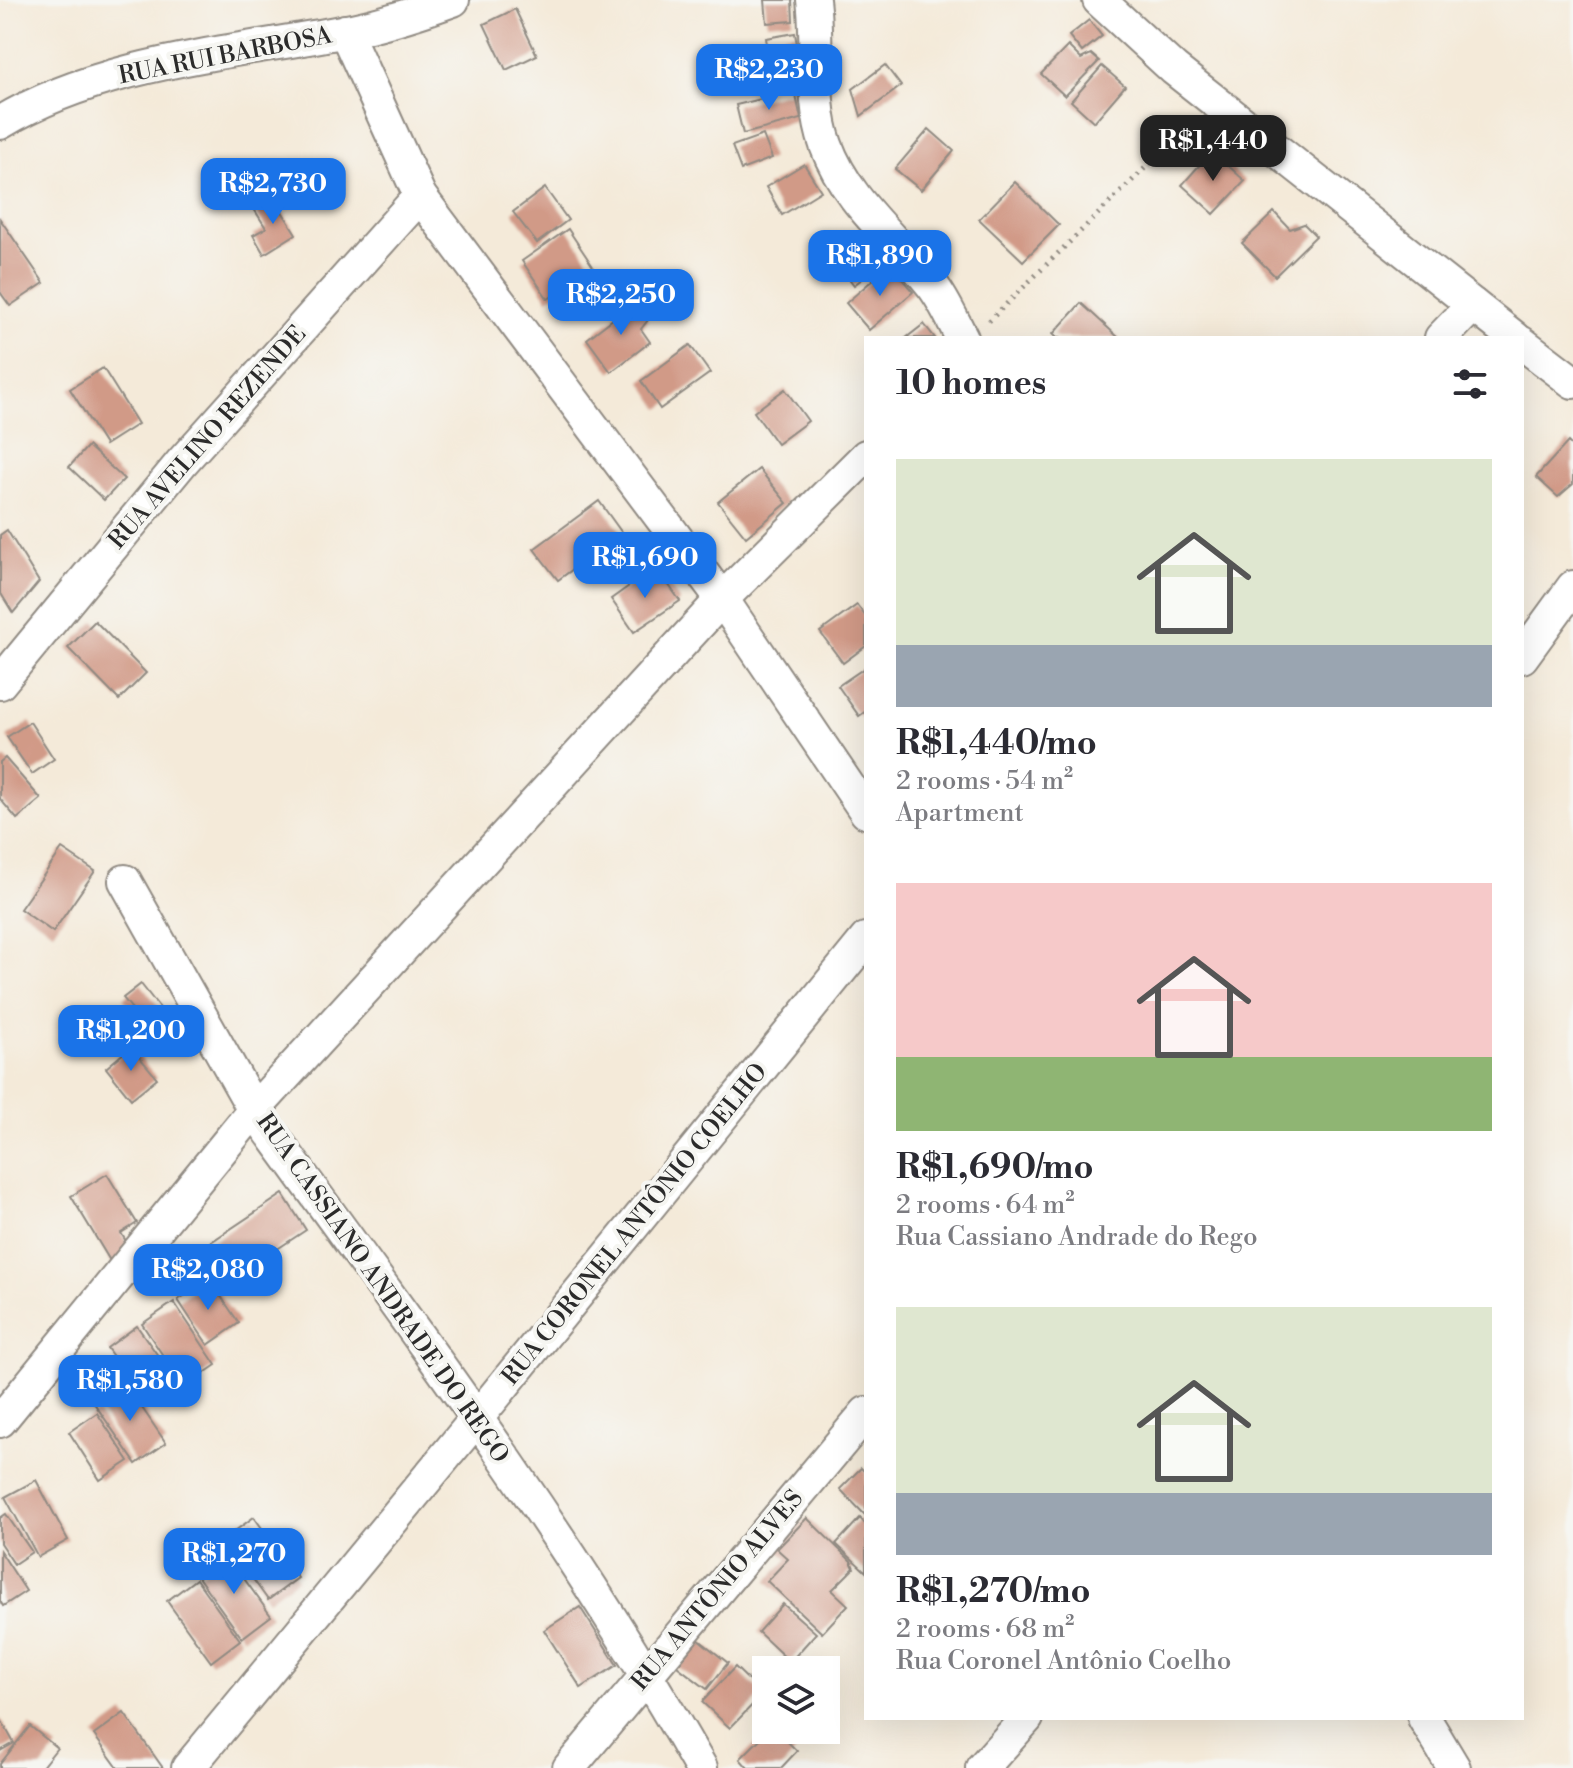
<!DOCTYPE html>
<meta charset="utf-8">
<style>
:root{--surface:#fff;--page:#f7f7f7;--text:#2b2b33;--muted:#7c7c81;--accent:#1a73e8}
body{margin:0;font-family:"Libre Bodoni",serif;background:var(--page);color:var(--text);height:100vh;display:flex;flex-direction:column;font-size:30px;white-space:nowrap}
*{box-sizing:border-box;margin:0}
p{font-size:26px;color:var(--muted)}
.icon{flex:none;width:44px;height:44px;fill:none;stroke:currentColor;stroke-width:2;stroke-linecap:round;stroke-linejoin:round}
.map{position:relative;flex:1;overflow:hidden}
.drawer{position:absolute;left:864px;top:336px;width:660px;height:1384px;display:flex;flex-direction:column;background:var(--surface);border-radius:0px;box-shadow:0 8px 32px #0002}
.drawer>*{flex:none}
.buttons{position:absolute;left:752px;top:1656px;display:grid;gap:16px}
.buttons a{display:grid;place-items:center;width:88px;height:88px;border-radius:0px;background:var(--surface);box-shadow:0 8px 32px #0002;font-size:40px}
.price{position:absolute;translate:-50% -68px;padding:0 18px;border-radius:16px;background:var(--accent);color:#fff;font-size:26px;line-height:52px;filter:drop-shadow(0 2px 4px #0008)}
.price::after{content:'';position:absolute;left:50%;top:48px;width:24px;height:18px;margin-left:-12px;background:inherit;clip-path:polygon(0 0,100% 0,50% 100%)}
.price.active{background:#222;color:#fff}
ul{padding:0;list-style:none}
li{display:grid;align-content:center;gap:16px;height:424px;padding:0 32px}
li span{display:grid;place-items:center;height:248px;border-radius:0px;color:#555}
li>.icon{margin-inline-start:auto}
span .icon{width:144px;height:144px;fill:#fffc;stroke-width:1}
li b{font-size:34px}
h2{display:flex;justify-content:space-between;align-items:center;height:96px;padding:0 32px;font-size:34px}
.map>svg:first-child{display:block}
</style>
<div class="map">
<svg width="1573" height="1768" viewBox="0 0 1573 1768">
<rect width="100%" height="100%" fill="#f6f6f2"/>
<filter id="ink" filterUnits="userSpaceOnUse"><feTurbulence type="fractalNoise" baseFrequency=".0125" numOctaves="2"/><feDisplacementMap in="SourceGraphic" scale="16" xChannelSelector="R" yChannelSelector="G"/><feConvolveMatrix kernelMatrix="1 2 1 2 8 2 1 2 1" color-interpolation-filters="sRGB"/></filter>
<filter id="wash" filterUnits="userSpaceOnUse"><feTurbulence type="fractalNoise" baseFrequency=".006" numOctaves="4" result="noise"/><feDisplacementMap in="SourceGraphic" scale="32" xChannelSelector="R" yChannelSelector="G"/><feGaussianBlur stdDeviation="1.8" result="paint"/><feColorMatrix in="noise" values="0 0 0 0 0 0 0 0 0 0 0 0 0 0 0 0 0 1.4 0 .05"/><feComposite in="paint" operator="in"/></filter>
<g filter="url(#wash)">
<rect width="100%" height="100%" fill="#f4ead9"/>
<g id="blocks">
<g fill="#d19a87">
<polygon points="765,0 792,0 793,21 767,23"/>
<polygon points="515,9 537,55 506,70 484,24"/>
<polygon points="1089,20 1102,36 1082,52 1069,36"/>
<polygon points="795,33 800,64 771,69 766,38"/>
<polygon points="1068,46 1081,59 1091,54 1099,61 1065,96 1041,74"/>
<polygon points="885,65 901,86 861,116 853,89"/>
<polygon points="1102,66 1125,86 1094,122 1071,101"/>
<polygon points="795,91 801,119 743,134 736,105"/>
<polygon points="929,129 954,151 921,190 895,169"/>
<polygon points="763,135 772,158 741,170 732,146"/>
<polygon points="1212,151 1245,181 1214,214 1182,185"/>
<polygon points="804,164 821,191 782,215 766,187"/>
<polygon points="1015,182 1059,225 1023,261 979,219"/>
<polygon points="545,188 568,220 537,243 513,212"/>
<polygon points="273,197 296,234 264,254 253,235 266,228 254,209"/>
<polygon points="1274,212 1290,229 1304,224 1316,236 1275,276 1242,243"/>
<polygon points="0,219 44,283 10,306 0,292"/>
<polygon points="568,229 594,268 548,299 522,261"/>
<polygon points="869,238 887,260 854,285 838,264"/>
<polygon points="890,265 913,292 869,330 846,303"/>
<polygon points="635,302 648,320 641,329 650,342 611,372 587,339"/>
<polygon points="1081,303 1119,338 1057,338 1053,334"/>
<polygon points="924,324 935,338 906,338"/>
<polygon points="690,345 710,373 660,409 641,381"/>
<polygon points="103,368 138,424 105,445 70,389"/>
<polygon points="785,389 808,421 777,444 754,412"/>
<polygon points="1568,442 1573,447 1573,484 1558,497 1536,477"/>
<polygon points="88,446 124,479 104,500 69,467"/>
<polygon points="759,469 787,503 746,537 718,502"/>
<polygon points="599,501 622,533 558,580 534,549"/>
<polygon points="7,530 39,582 13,613 0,592 0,535"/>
<polygon points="656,567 680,601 634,632 611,599"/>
<polygon points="857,605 866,617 866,646 843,663 820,632"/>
<polygon points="95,621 146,673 119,700 68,648"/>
<polygon points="866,667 866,711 859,716 838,686"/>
<polygon points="30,722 54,759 32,774 7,737"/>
<polygon points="5,758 41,799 17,819 0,799 0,762"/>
<polygon points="62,849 95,871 53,932 20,909"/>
<polygon points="141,984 163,1012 145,1025 123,998"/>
<polygon points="131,1047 157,1078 131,1099 106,1068"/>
<polygon points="107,1174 137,1223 121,1233 132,1251 112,1264 71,1196"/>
<polygon points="283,1194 306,1230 226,1283 202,1248"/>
<polygon points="209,1279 239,1323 208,1345 178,1300"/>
<polygon points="174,1302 216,1365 184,1387 142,1324"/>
<polygon points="137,1326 178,1384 148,1405 107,1348"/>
<polygon points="125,1383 166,1443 136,1464 94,1403"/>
<polygon points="97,1413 129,1461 100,1480 69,1432"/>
<polygon points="861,1468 866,1473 866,1516 840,1489"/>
<polygon points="36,1480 68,1540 38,1557 5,1497"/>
<polygon points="6,1514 32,1552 14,1564 0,1543 0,1518"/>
<polygon points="254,1517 298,1578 268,1600 224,1539"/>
<polygon points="807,1518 851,1561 854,1568 832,1590 848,1605 822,1633 767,1581 788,1559 777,1549"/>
<polygon points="860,1518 866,1525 866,1572 836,1544"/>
<polygon points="0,1551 26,1591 3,1606 0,1601"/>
<polygon points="227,1555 271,1616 242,1638 198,1577"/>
<polygon points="196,1579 240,1640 211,1662 167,1601"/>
<polygon points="783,1604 816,1633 790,1662 758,1632"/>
<polygon points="580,1607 617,1665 581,1688 544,1630"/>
<polygon points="698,1639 728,1663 707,1689 677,1666"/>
<polygon points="735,1667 763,1694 730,1728 702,1702"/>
<polygon points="124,1713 163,1768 118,1768 94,1735"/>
<polygon points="0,1718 14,1743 0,1751"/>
<polygon points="30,1726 57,1748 41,1768 0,1768 0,1764"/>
<polygon points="769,1730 776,1730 797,1751 781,1768 748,1768 740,1759"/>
</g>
</g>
</g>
<g filter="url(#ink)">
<use href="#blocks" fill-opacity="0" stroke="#908a82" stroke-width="2"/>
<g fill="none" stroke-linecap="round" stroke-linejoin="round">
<defs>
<g id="minor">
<path d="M 813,0 C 819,47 810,101 826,145 C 846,201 896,239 932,285 C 944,300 953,321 962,338"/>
<polyline points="1099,0 1174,69 1515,338"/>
<polyline points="345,31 420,196 722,599 866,812"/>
<path d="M 0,123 C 99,63 230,53 342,32 C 380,25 417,13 453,0"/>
<polyline points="1441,338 1473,305"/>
<polyline points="1522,343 1573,382"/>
<polyline points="1522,657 1573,587"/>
<polyline points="0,683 182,462 420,196"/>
<polyline points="0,1421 254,1110 125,881"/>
<polyline points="1424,1718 1454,1768"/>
<polyline points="188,1768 477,1418 866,939"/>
<polyline points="569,1768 866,1413"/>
<path d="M 701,1768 C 570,1537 410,1324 254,1110 L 722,599 L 866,456"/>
<polyline points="982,1768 1027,1718"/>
</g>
</defs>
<use href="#minor" stroke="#908a82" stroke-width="36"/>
<polyline stroke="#908a82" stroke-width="5" stroke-dasharray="2 6" stroke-linecap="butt" points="989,321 1193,121"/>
<use href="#minor" stroke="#fff" stroke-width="32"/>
</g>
</g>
<g text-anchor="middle" stroke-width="8" stroke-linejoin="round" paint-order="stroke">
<g font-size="24" fill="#2b2b2b" stroke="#f6f6f2">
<text transform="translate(225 55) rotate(-11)" y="8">RUA RUI BARBOSA</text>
<text transform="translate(207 437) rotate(-49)" y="8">RUA AVELINO REZENDE</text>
<text transform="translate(634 1224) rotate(-51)" y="8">RUA CORONEL ANTÔNIO COELHO</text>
<text transform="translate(383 1288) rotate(55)" y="8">RUA CASSIANO ANDRADE DO REGO</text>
<text transform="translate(717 1590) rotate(-50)" y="8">RUA ANTÔNIO ALVES</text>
</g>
</g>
</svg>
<div class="buttons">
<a><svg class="icon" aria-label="layers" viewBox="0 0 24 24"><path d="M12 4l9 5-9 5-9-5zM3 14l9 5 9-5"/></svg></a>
</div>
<b class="price" style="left:769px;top:112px">R$2,230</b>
<b class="price active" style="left:1213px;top:183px">R$1,440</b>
<b class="price" style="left:273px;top:226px">R$2,730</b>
<b class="price" style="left:880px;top:298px">R$1,890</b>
<b class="price" style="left:621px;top:337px">R$2,250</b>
<b class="price" style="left:645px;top:600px">R$1,690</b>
<b class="price" style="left:131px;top:1073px">R$1,200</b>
<b class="price" style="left:208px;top:1312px">R$2,080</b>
<b class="price" style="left:130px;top:1423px">R$1,580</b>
<b class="price" style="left:234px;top:1596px">R$1,270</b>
<section class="drawer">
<h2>10 homes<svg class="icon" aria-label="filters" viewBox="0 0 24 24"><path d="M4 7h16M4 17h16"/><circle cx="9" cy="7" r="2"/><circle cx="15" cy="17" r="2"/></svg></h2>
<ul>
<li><span style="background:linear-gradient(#dfe7d0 75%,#9aa5b1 0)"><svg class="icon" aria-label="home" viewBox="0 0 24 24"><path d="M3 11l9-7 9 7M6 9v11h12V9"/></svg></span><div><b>R$1,440/mo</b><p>2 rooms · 54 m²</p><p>Apartment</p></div></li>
<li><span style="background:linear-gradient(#f6c9c9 70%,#8fb573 0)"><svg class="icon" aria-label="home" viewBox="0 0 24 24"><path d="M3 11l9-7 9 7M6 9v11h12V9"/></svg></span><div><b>R$1,690/mo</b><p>2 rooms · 64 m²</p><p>Rua Cassiano Andrade do Rego</p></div></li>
<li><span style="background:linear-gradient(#dfe7d0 75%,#9aa5b1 0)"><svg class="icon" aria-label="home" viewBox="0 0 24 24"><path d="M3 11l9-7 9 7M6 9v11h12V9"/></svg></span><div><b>R$1,270/mo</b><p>2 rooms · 68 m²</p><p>Rua Coronel Antônio Coelho</p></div></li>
</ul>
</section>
</div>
